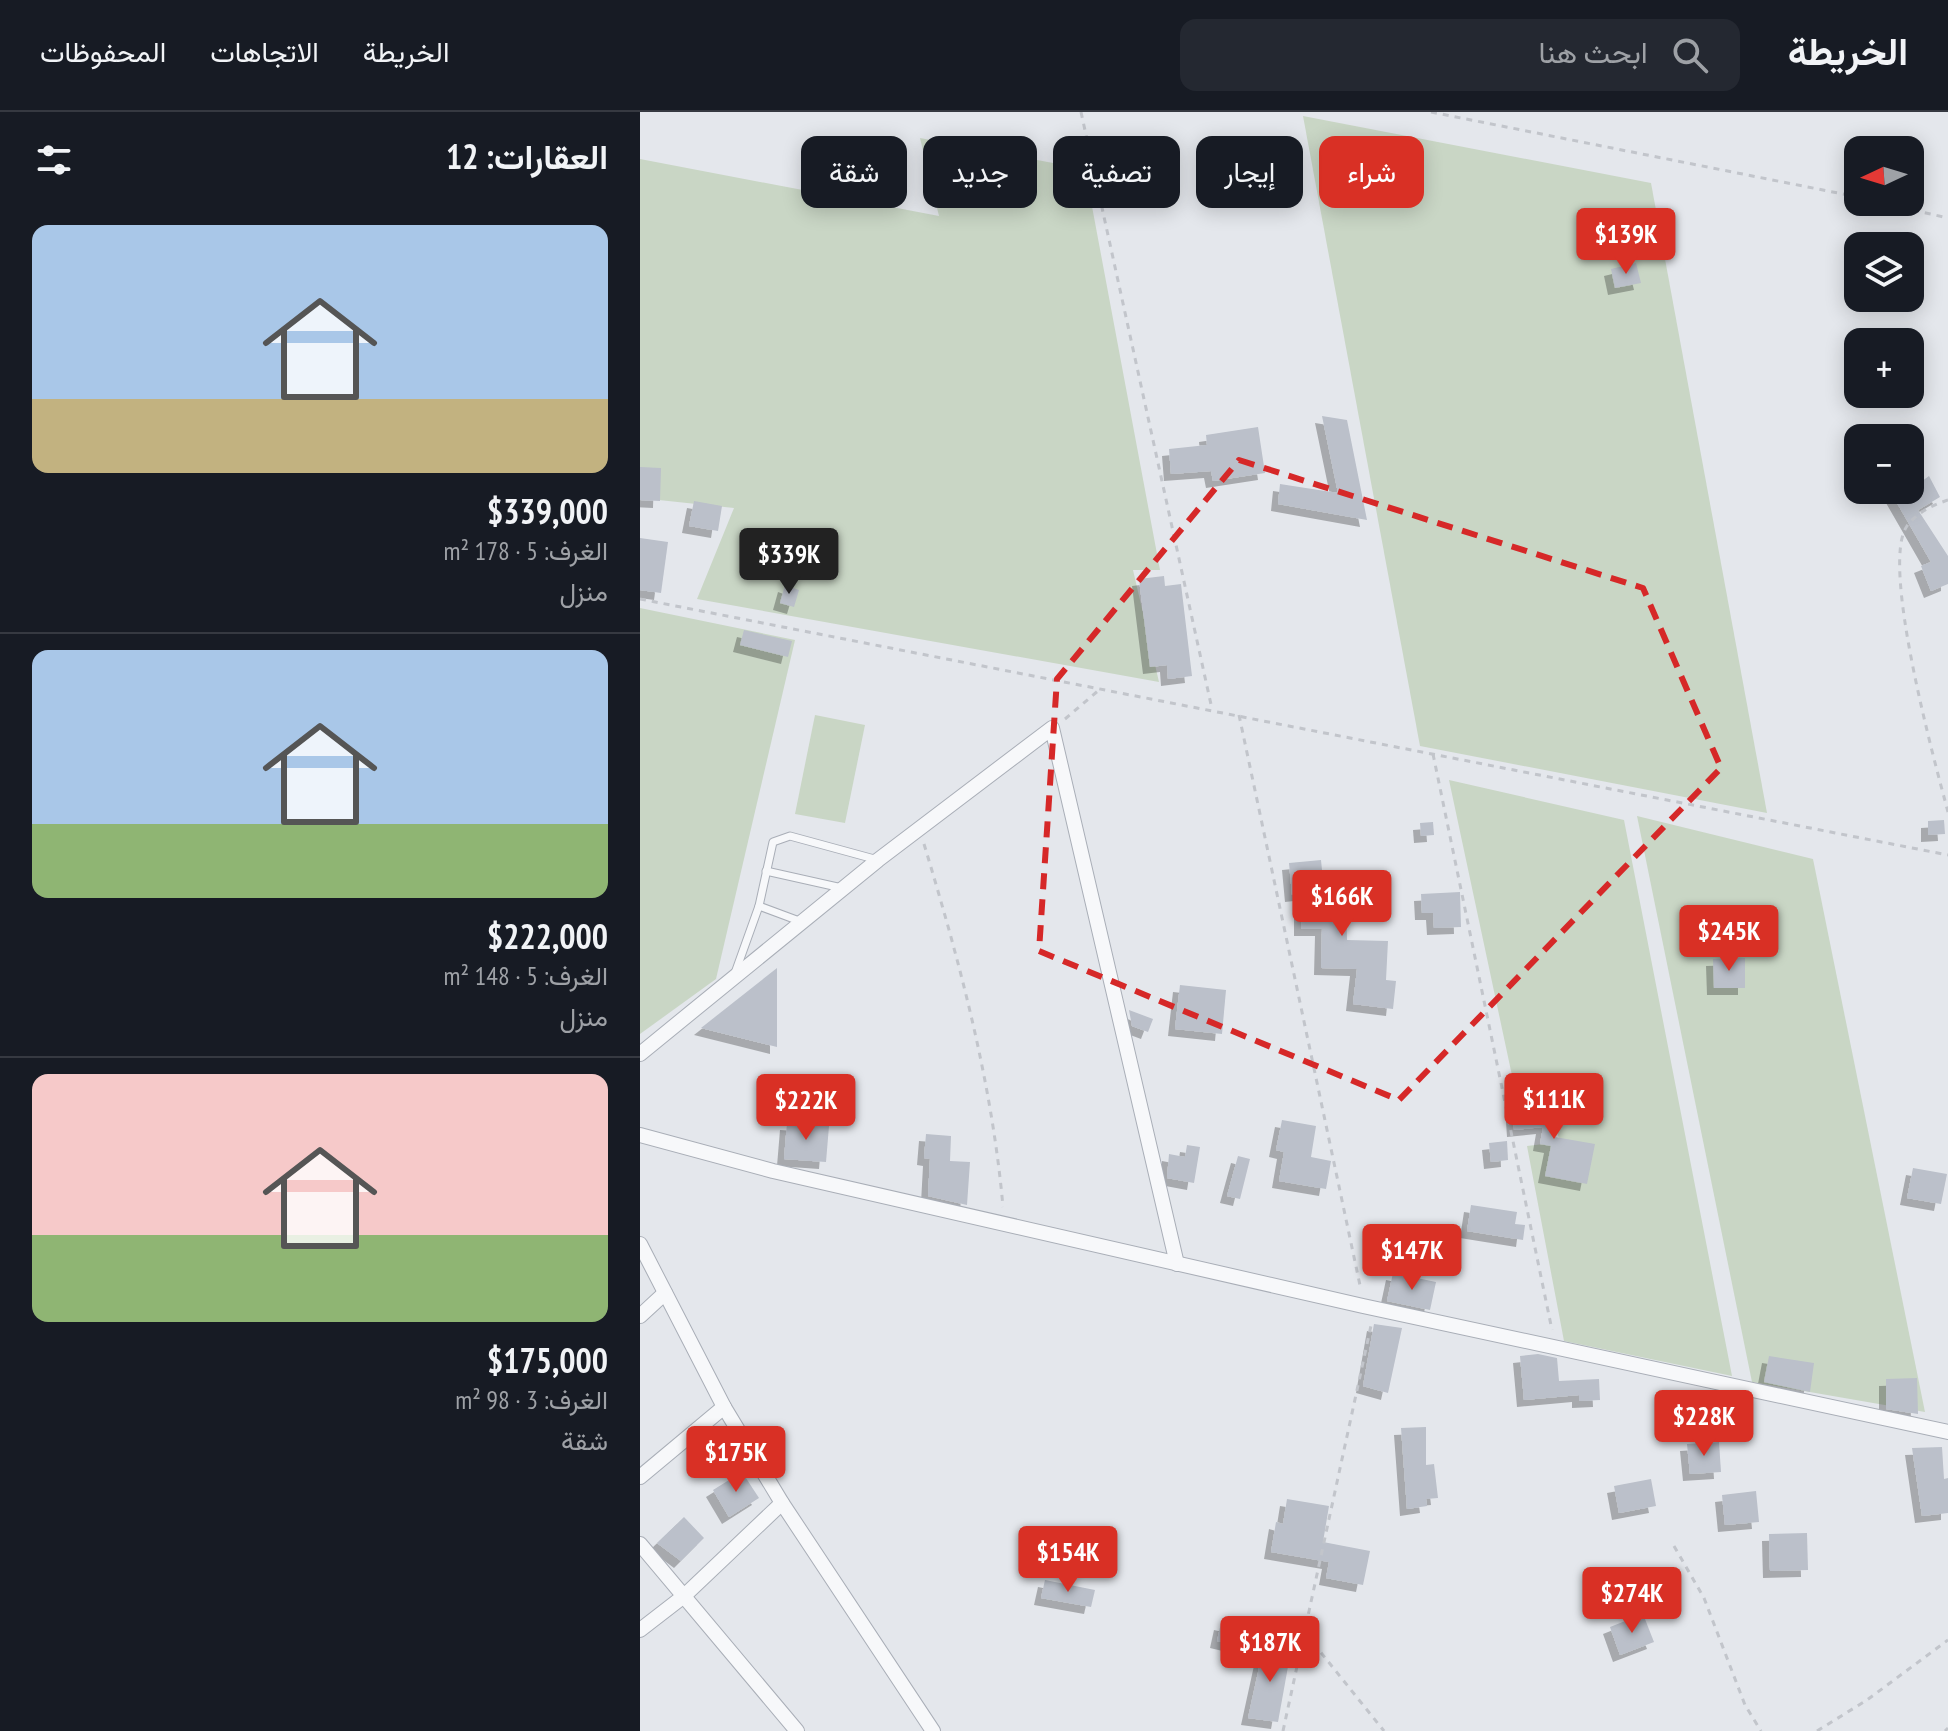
<!DOCTYPE html>
<html lang="ar">
<meta charset="utf-8">
<style>
:root{--surface:#171b24;--page:#242831;--text:#f1f3f6;--muted:#9ea1a6;--line:#363941;--accent:#d93025}
body{margin:0;font-family:"PT Sans Narrow",Vazirmatn,sans-serif;background:var(--page);color:var(--text);direction:rtl;height:100vh;display:flex;flex-direction:column;font-size:30px;white-space:nowrap}
*{box-sizing:border-box;margin:0}
p{font-size:26px;color:var(--muted)}
.icon{flex:none;width:44px;height:44px;fill:none;stroke:currentColor;stroke-width:2;stroke-linecap:round;stroke-linejoin:round}
.map{position:relative;flex:1;overflow:hidden;direction:ltr}
.side{display:flex;flex-direction:column;background:var(--surface);width:640px}
.side>*{flex:none}
.hud{position:absolute;left:24px;top:24px;width:760px;height:72px;direction:rtl;display:flex;gap:16px}
.needle{width:52px;rotate:266deg}
.tools{position:absolute;left:1204px;top:24px;display:grid;gap:16px}
.tools a{display:grid;place-items:center;width:80px;height:80px;border-radius:16px;background:var(--surface);box-shadow:0 4px 20px #0003;font-size:40px}
.price{position:absolute;translate:-50% -68px;padding:0 18px;border-radius:8px;background:var(--accent);color:#fff;font-size:26px;line-height:52px;filter:drop-shadow(0 2px 4px #0008)}
.price::after{content:'';position:absolute;left:50%;top:48px;width:24px;height:18px;margin-left:-12px;background:inherit;clip-path:polygon(0 0,100% 0,50% 100%)}
.price.selected{background:#222;color:#fff}
ul{padding:0;list-style:none}
li{display:grid;align-content:center;gap:16px;height:424px;padding:0 32px}
li+li{border-top:2px solid var(--line)}
li span{display:grid;place-items:center;height:248px;border-radius:16px;color:#555}
li>.icon{margin-inline-start:auto}
span .icon{width:144px;height:144px;fill:#fffc;stroke-width:1}
li b{font-size:34px}
h2{display:flex;justify-content:space-between;align-items:center;height:96px;padding:0 32px;font-size:34px}
.chip{padding:0 28px;border-radius:16px;background:var(--surface);box-shadow:0 4px 20px #0003;font-size:28px;line-height:72px}
.chip.selected{background:var(--accent);color:#fff}
header{display:flex;align-items:center;gap:48px;box-sizing:border-box;height:112px;padding:0 40px;background:var(--surface);border-bottom:2px solid var(--line)}
header strong{font-size:38px}
nav{display:flex;gap:44px;margin-inline-start:auto;font-size:28px}
.search{width:560px;height:72px;background:var(--page);display:flex;align-items:center;gap:20px;box-sizing:border-box;padding:0 28px;border-radius:16px;color:var(--muted);font-size:30px}
main{display:flex;flex:1;min-height:0}
.map>svg:first-child{display:block}
</style>
<header>
<strong>الخريطة</strong>
<div class="search"><svg class="icon" aria-label="search" viewBox="0 0 24 24"><circle cx="10" cy="10" r="6"/><path d="M15 15l6 6"/></svg>ابحث هنا</div>
<nav><a>الخريطة</a><a>الاتجاهات</a><a>المحفوظات</a></nav>
</header>
<main>
<div class="map">
<svg width="1308" height="1619" viewBox="0 0 1308 1619">
<defs>
<filter id="shadow"><feDropShadow dx="-7" dy="7" stdDeviation="0" flood-color="#0004"/></filter>
</defs>
<rect width="100%" height="100%" fill="#e4e7ec"/>
<g fill="#c9d6c5">
<polygon points="663,4 1011,71 1127,701 780,634"/>
<polygon points="280,26 445,57 520,458 493,458 519,570 57,487 94,396 0,386 0,47 299,104"/>
<polygon points="0,496 155,528 76,867 0,922"/>
<polygon points="175,603 225,613 205,711 155,702"/>
<polygon points="809,668 984,708 1092,1264 924,1229 887,1034 920,1030 908,990 877,987"/>
<polygon points="997,704 1173,747 1285,1300 1112,1270"/>
</g>
<g fill="#bbc0ca" filter="url(#shadow)">
<polygon points="996,151 1001,171 975,176 971,157"/>
<polygon points="682,304 707,308 727,408 638,392 640,372 698,381"/>
<polygon points="618,315 625,361 573,369 571,359 531,362 529,337 567,333 566,323"/>
<polygon points="0,355 21,356 20,389 0,388"/>
<polygon points="1289,364 1300,385 1278,398 1308,444 1308,472 1291,479 1281,454 1291,450 1253,384 1270,378"/>
<polygon points="54,389 82,394 78,419 49,414"/>
<polygon points="0,426 28,430 21,481 0,478"/>
<polygon points="524,464 525,474 541,472 552,564 528,567 527,553 510,555 499,467"/>
<polygon points="145,473 159,478 154,495 140,491"/>
<polygon points="104,518 152,529 148,545 100,533"/>
<polygon points="1304,708 1305,722 1288,723 1288,709"/>
<polygon points="793,710 794,723 781,724 780,711"/>
<polygon points="681,748 685,788 706,787 707,828 748,829 746,868 756,869 753,897 713,892 717,857 681,856 682,817 661,817 661,782 652,783 649,751"/>
<polygon points="820,780 821,815 794,816 793,801 782,801 781,782"/>
<polygon points="1105,846 1105,876 1074,876 1073,847"/>
<polygon points="137,856 137,935 61,916"/>
<polygon points="540,873 586,878 582,922 535,917"/>
<polygon points="489,898 513,907 508,920 492,914"/>
<polygon points="911,985 915,1025 955,1032 947,1072 905,1064 911,1034 900,1032 903,1015 874,1018 872,988"/>
<polygon points="642,1008 676,1014 671,1045 691,1049 686,1077 639,1069 644,1040 636,1038"/>
<polygon points="147,1011 189,1014 186,1050 144,1047"/>
<polygon points="286,1022 311,1024 310,1049 330,1050 327,1093 288,1084 290,1047 284,1046"/>
<polygon points="867,1029 868,1048 851,1050 849,1031"/>
<polygon points="547,1033 560,1035 554,1071 527,1066 529,1042 545,1045"/>
<polygon points="598,1044 610,1047 600,1087 587,1084"/>
<polygon points="1273,1056 1307,1062 1301,1092 1267,1086"/>
<polygon points="831,1093 877,1100 875,1112 885,1113 883,1128 827,1119"/>
<polygon points="753,1161 796,1170 790,1198 747,1189"/>
<polygon points="734,1212 762,1216 748,1281 723,1274"/>
<polygon points="898,1242 917,1246 919,1269 959,1267 960,1288 939,1289 939,1283 884,1288 880,1244"/>
<polygon points="1129,1244 1174,1251 1170,1280 1124,1270"/>
<polygon points="1277,1266 1278,1302 1246,1297 1246,1267"/>
<polygon points="786,1315 786,1353 794,1352 798,1386 786,1387 787,1394 767,1397 761,1316"/>
<polygon points="1079,1330 1081,1360 1050,1362 1047,1332"/>
<polygon points="1302,1335 1304,1367 1308,1366 1308,1401 1282,1404 1272,1336"/>
<polygon points="102,1360 119,1386 89,1405 73,1378"/>
<polygon points="1011,1367 1016,1394 979,1401 974,1374"/>
<polygon points="1116,1379 1119,1410 1085,1413 1082,1383"/>
<polygon points="647,1387 689,1394 683,1430 730,1439 723,1473 686,1466 689,1450 631,1440 636,1410 643,1412"/>
<polygon points="44,1405 64,1426 41,1449 17,1431"/>
<polygon points="1167,1421 1168,1458 1130,1459 1129,1422"/>
<polygon points="405,1468 455,1478 451,1495 401,1486"/>
<polygon points="1003,1502 1014,1530 980,1543 970,1515"/>
<polygon points="581,1511 611,1518 606,1536 577,1529"/>
<polygon points="624,1533 651,1538 638,1610 608,1606"/>
</g>
<g fill="none" stroke-linecap="round" stroke-linejoin="round">
<defs>
<g id="lane">
<polyline points="126,759 202,776"/>
<polyline points="119,794 162,810"/>
<polyline points="95,861 119,794 133,730 150,724 238,748"/>
</g>
<g id="street">
<polyline points="0,942 238,748 412,616 537,1152"/>
<polyline points="0,1023 133,1059 723,1194 1308,1320"/>
<polyline points="0,1132 84,1295 142,1391 293,1619"/>
<polyline points="0,1204 25,1181"/>
<polyline points="0,1365 84,1295"/>
<polyline points="0,1432 157,1619"/>
<polyline points="0,1518 44,1484 142,1391"/>
</g>
</defs>
<use href="#lane" stroke="#a9aeb7" stroke-width="9"/>
<use href="#street" stroke="#a9aeb7" stroke-width="16"/>
<g stroke="#c2c5cb" stroke-width="3" stroke-dasharray="6 6" stroke-linecap="butt">
<polyline points="441,0 572,597"/>
<polyline points="791,0 1218,85"/>
<polyline points="1238,90 1308,106"/>
<path d="M 1308,388 C 1293,393 1276,401 1267,414 C 1240,452 1295,651 1308,700"/>
<polyline points="0,487 1308,743"/>
<polyline points="599,603 721,1178"/>
<polyline points="425,607 459,578"/>
<polyline points="793,642 912,1218"/>
<path d="M 284,732 C 320,851 352,971 363,1095"/>
<polyline points="1034,1434 1064,1486 1105,1593 1121,1619"/>
<polyline points="666,1522 744,1619"/>
<polyline points="643,1619 732,1209"/>
<polyline points="1177,1619 1227,1588 1308,1528"/>
<polyline points="1305,1619 1308,1616"/>
</g>
<use href="#lane" stroke="#f7f8fa" stroke-width="7"/>
<use href="#street" stroke="#f7f8fa" stroke-width="14"/>
</g>
<path fill="none" stroke="#d62828" stroke-width="6" stroke-dasharray="16 10" stroke-linejoin="round" d="M 599,348 L 1003,476 L 1081,656 L 759,988 L 399,839 L 417,567 Z"/>
</svg>
<div class="tools">
<a><svg class="needle" viewBox="-14 -14 28 28"><path d="M0-13l5 13h-10z" fill="#e53935"/><path d="M0 13l5-13h-10z" fill="#9ea1a6"/></svg></a>
<a><svg class="icon" aria-label="layers" viewBox="0 0 24 24"><path d="M12 4l9 5-9 5-9-5zM3 14l9 5 9-5"/></svg></a>
<a>+</a>
<a>−</a>
</div>
<b class="price" style="left:986px;top:164px">$139K</b>
<b class="price selected" style="left:149px;top:484px">$339K</b>
<b class="price" style="left:702px;top:826px">$166K</b>
<b class="price" style="left:1089px;top:861px">$245K</b>
<b class="price" style="left:914px;top:1029px">$111K</b>
<b class="price" style="left:166px;top:1030px">$222K</b>
<b class="price" style="left:772px;top:1180px">$147K</b>
<b class="price" style="left:1064px;top:1346px">$228K</b>
<b class="price" style="left:96px;top:1382px">$175K</b>
<b class="price" style="left:428px;top:1482px">$154K</b>
<b class="price" style="left:992px;top:1523px">$274K</b>
<b class="price" style="left:630px;top:1572px">$187K</b>
<div class="hud">
<a class="chip selected">شراء</a>
<a class="chip">إيجار</a>
<a class="chip">تصفية</a>
<a class="chip">جديد</a>
<a class="chip">شقة</a>
</div>
</div>
<section class="side">
<h2>العقارات: 12<svg class="icon" aria-label="filters" viewBox="0 0 24 24"><path d="M4 7h16M4 17h16"/><circle cx="9" cy="7" r="2"/><circle cx="15" cy="17" r="2"/></svg></h2>
<ul>
<li><span style="background:linear-gradient(#a9c7e8 70%,#c2b280 0)"><svg class="icon" aria-label="home" viewBox="0 0 24 24"><path d="M3 11l9-7 9 7M6 9v11h12V9"/></svg></span><div><b>$339,000</b><p>الغرف: 5 · 178 m²</p><p>منزل</p></div></li>
<li><span style="background:linear-gradient(#a9c7e8 70%,#8fb573 0)"><svg class="icon" aria-label="home" viewBox="0 0 24 24"><path d="M3 11l9-7 9 7M6 9v11h12V9"/></svg></span><div><b>$222,000</b><p>الغرف: 5 · 148 m²</p><p>منزل</p></div></li>
<li><span style="background:linear-gradient(#f6c9c9 65%,#8fb573 0)"><svg class="icon" aria-label="home" viewBox="0 0 24 24"><path d="M3 11l9-7 9 7M6 9v11h12V9"/></svg></span><div><b>$175,000</b><p>الغرف: 3 · 98 m²</p><p>شقة</p></div></li>
</ul>
</section>
</main>
